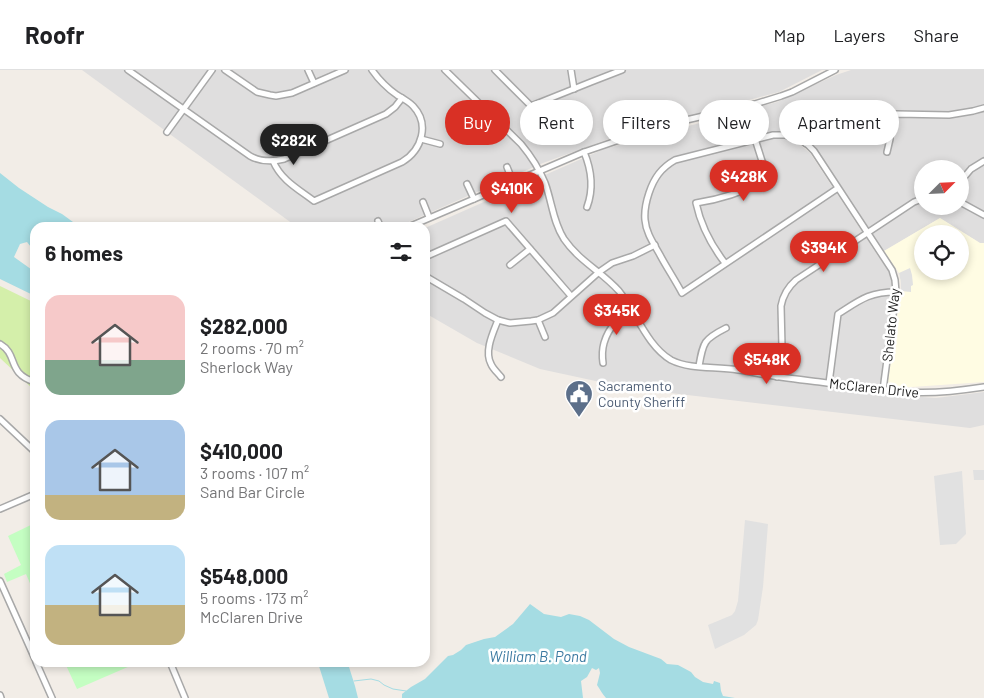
<!DOCTYPE html>
<meta charset="utf-8">
<style>
:root{--surface:#fff;--page:#f2f2f2;--text:#202124;--muted:#757577;--line:#e0e0e0;--accent:#d93025}
body{margin:0;font-family:Barlow,sans-serif;background:var(--page);color:var(--text);height:100vh;display:flex;flex-direction:column;font-size:19px;white-space:nowrap}
*{box-sizing:border-box;margin:0}
p{font-size:16px;color:var(--muted)}
.icon{flex:none;width:28px;height:28px;fill:none;stroke:currentColor;stroke-width:2;stroke-linecap:round;stroke-linejoin:round}
.map{position:relative;flex:1;overflow:hidden}
.sheet{position:absolute;left:30px;top:152px;width:400px;height:445px;display:flex;flex-direction:column;background:var(--surface);border-radius:15px;box-shadow:0 2px 8px #0003}
.sheet>*{flex:none}
.hud{position:absolute;left:445px;top:30px;width:464px;height:45px;display:flex;gap:10px}
.needle{width:32px;rotate:66deg}
.tools{position:absolute;left:914px;top:90px;display:grid;gap:10px}
.tools a{display:grid;place-items:center;width:55px;height:55px;border-radius:50%;background:var(--surface);box-shadow:0 2px 8px #0003;font-size:25px}
.price{position:absolute;translate:-50% -42px;padding:0 11px;border-radius:18px;background:var(--accent);color:#fff;font-size:16px;line-height:32px;filter:drop-shadow(0 1px 2px #0008)}
.price::after{content:'';position:absolute;left:50%;top:30px;width:15px;height:11px;margin-left:-8px;background:inherit;clip-path:polygon(0 0,100% 0,50% 100%)}
.price.active{background:#222;color:#fff}
ul{padding:0;list-style:none}
li{display:flex;align-items:center;gap:15px;height:125px;padding:0 15px}
li span{display:grid;place-items:center;flex:none;width:140px;height:100px;border-radius:15px;color:#555}
li>.icon{margin-inline-start:auto}
span .icon{width:60px;height:60px;fill:#fffc;stroke-width:1}
li b{font-size:21px}
h2{display:flex;justify-content:space-between;align-items:center;height:60px;padding:0 15px;font-size:21px}
.chip{padding:0 18px;border-radius:22px;background:var(--surface);box-shadow:0 2px 8px #0003;font-size:18px;line-height:45px}
.chip.active{background:var(--accent);color:#fff}
header{display:flex;align-items:center;gap:30px;box-sizing:border-box;height:70px;padding:0 25px;background:var(--surface);border-bottom:1px solid var(--line)}
header strong{font-size:24px}
nav{display:flex;gap:28px;margin-inline-start:auto;font-size:18px}
.map>svg:first-child{display:block}
</style>
<header>
<strong>Roofr</strong>
<nav><a>Map</a><a>Layers</a><a>Share</a></nav>
</header>
<div class="map">
<svg width="984" height="628" viewBox="0 0 984 628">
<rect width="100%" height="100%" fill="#f2ede7"/>
<g fill="#dfdede" fill-rule="evenodd">
<polygon points="82,0 822,0 779,22 625,63 543,93 395,158 297,157"/>
<path d="M 851,0 L 984,0 L 984,173 L 980,173 L 940,148 L 884,181 L 811,72 L 818,66 L 816,57 L 797,72 L 810,83 L 890,204 L 892,214 L 891,232 L 879,324 L 936,328 L 984,322 L 984,355 L 970,358 L 628,318 L 540,299 L 477,273 L 425,243 L 425,158 L 604,79 L 777,32 L 836,5 ZM 922,99 L 960,99 L 960,136 L 922,136 Z"/>
</g>
<path fill="#fffce3" fill-rule="evenodd" d="M 940,148 L 980,173 L 984,173 L 984,312 L 897,318 L 889,316 L 888,310 L 901,221 L 901,213 L 899,203 L 884,181 ZM 922,164 L 960,164 L 960,201 L 922,201 Z"/>
<polygon fill="#d4efaa" points="0,216 35,233 35,321 0,288"/>
<g fill="#c4fec2">
<polygon points="35,453 35,525 26,504 7,512 4,504 21,495 8,466"/>
<polygon points="65,593 137,593 77,619"/>
</g>
<g fill="#e1e1e1">
<polygon points="910,198 912,205 913,215 911,216 911,222 901,221 901,213 899,203"/>
<polygon points="973,400 984,400 984,410 974,410"/>
<polygon points="962,401 966,464 956,474 940,475 934,406"/>
<polygon points="745,450 768,454 763,517 758,550 756,555 744,565 715,579 708,555 732,545 735,541 738,531"/>
</g>
<g fill="#a5dce3">
<polygon points="0,103 19,118 48,137 62,144 73,152 84,157 35,158 35,182 27,172 20,174 14,187 35,202 35,226 0,209"/>
<path d="M 530,534 L 544,544 L 561,547 L 569,544 L 580,546 L 589,550 L 614,569 L 629,577 L 661,589 L 667,594 L 678,595 L 691,602 L 695,607 L 703,612 L 713,614 L 714,611 L 720,613 L 721,621 L 723,626 L 735,628 L 606,628 C 602,624 600,619 597,615 L 600,603 L 599,598 L 596,600 L 592,598 L 587,607 L 581,611 L 583,628 L 402,628 L 402,624 L 411,617 L 425,609 L 448,586 L 453,585 L 461,580 L 466,575 L 484,569 L 495,567 L 513,554 Z"/>
<polygon points="318,593 351,593 349,597 355,616 358,628 329,628"/>
</g>
<g fill="none" stroke-linecap="round" stroke-linejoin="round">
<polyline stroke="#a5dce3" stroke-width="1" points="354,611 371,609 379,611 384,615 393,619 406,621"/>
<defs>
<g id="minor">
<path d="M 128,0 L 250,86 C 261,92 272,92 284,89 L 386,44 L 395,37 L 402,28"/>
<polyline points="225,0 257,22 270,25 276,26 292,23 345,0"/>
<polyline points="308,0 314,13"/>
<path d="M 445,0 L 521,74 C 531,86 539,98 545,113 C 552,132 553,152 564,169 C 580,192 601,201 619,221 C 636,242 647,276 671,290 C 691,300 716,296 738,300 C 748,301 758,304 768,305 C 785,308 803,310 820,312 C 849,316 878,320 907,322 C 933,324 958,321 984,317"/>
<polyline points="495,0 531,36 591,12 622,0"/>
<polyline points="571,0 574,19"/>
<polyline points="887,45 890,69 887,82"/>
<polyline points="474,61 491,45"/>
<polyline points="167,62 212,0"/>
<polyline points="421,69 440,74"/>
<polyline points="805,73 813,65 823,58 835,53 844,51 897,44 949,45 973,41 984,38"/>
<path d="M 584,82 C 592,101 594,118 587,137"/>
<path d="M 273,91 C 281,110 298,119 314,131 L 402,92 C 422,80 430,54 413,36 C 408,31 402,28 397,25 C 387,18 379,10 372,0"/>
<polyline points="507,97 513,112"/>
<polyline points="960,112 971,99 984,91"/>
<polyline points="467,114 474,129"/>
<path d="M 838,118 L 682,223 C 675,210 667,198 660,185 C 654,174 646,163 645,150 C 644,140 646,132 649,123 C 654,108 661,98 675,90 L 773,65 L 785,65 L 801,70 L 808,75 L 814,81 L 892,200 L 895,210 L 896,222 L 883,320"/>
<polyline points="423,132 429,147"/>
<polyline points="960,132 984,145"/>
<polyline points="378,151 381,158"/>
<polyline points="406,158 584,82 628,67 682,51 755,34 781,26 792,22 835,0"/>
<polyline points="425,187 506,151 571,226"/>
<path d="M 725,193 C 711,175 701,156 696,133 C 723,129 747,121 771,107 L 762,91 L 755,69"/>
<polyline points="510,195 530,179"/>
<polyline points="425,206 464,229 485,243 498,250 510,253 531,251 538,250 553,243 599,202 612,193 633,186 655,175"/>
<path d="M 498,250 C 493,263 484,281 491,294 C 493,299 498,303 501,307"/>
<polyline points="538,250 545,267"/>
<path d="M 0,274 C 19,285 6,303 35,312"/>
<path d="M 603,293 C 602,286 602,280 604,273 C 609,256 618,249 633,241"/>
<path d="M 699,296 C 703,272 704,269 726,258"/>
<path d="M 777,307 L 782,277 L 781,236 C 783,225 788,217 796,210 L 914,132 L 922,129"/>
<path d="M 829,313 L 838,244 C 860,230 869,222 896,222"/>
<polyline points="0,349 35,382"/>
<polyline points="0,439 35,424"/>
<polyline points="0,511 35,589"/>
<polyline points="36,592 52,628"/>
<polyline points="170,592 185,628"/>
<polyline points="261,592 261,593"/>
<polyline points="0,625 1,628"/>
</g>
</defs>
<use href="#minor" stroke="#a8a8a8" stroke-width="8"/>
<use href="#minor" stroke="#fff" stroke-width="5"/>
</g>
<defs>
<symbol id="civic-pin" viewBox="-11 -11 22 30"><path d="M0 17L-7.5 6A9.5 9.5 0 1 1 7.5 6Z" fill="#5c6f8a" stroke="#fff"/><path d="M-.6-6.5H3V-4.5H.6V-3L4-1V1h2V6H-6V1h2V-1L-.6-3ZM-1.2 2.5V6h2.4V2.5Z" fill="#fff"/></symbol>
</defs>
<g fill-rule="evenodd">
<use href="#civic-pin" x="563" y="308" width="32" height="43"/>
</g>
<g text-anchor="middle" stroke-width="5" stroke-linejoin="round" paint-order="stroke">
<g font-size="14" fill="#212121" stroke="#fff">
<text transform="translate(891 255) rotate(-84)" y="5">Shelato Way</text>
<text transform="translate(874 318) rotate(6)" y="5">McClaren Drive</text>
</g>
<g font-size="14" fill="#4e5e75" stroke="#fff" text-anchor="start">
<text x="598" y="321">Sacramento<tspan x="598" dy="16">County Sheriff</tspan></text>
</g>
<g font-size="15" font-style="italic" fill="#3c7aa1" stroke="#fff">
<text x="538" y="592">William B. Pond</text>
</g>
</g>
</svg>
<div class="tools">
<a><svg class="needle" viewBox="-14 -14 28 28"><path d="M0-13l5 13h-10z" fill="#e53935"/><path d="M0 13l5-13h-10z" fill="#757577"/></svg></a>
<a><svg class="icon" aria-label="locate" viewBox="0 0 24 24"><circle cx="12" cy="12" r="6"/><path d="M12 2v4M12 18v4M2 12h4M18 12h4"/></svg></a>
</div>
<b class="price active" style="left:294px;top:96px">$282K</b>
<b class="price" style="left:744px;top:132px">$428K</b>
<b class="price" style="left:512px;top:144px">$410K</b>
<b class="price" style="left:824px;top:203px">$394K</b>
<b class="price" style="left:617px;top:266px">$345K</b>
<b class="price" style="left:767px;top:315px">$548K</b>
<div class="hud">
<a class="chip active">Buy</a>
<a class="chip">Rent</a>
<a class="chip">Filters</a>
<a class="chip">New</a>
<a class="chip">Apartment</a>
</div>
<section class="sheet">
<h2>6 homes<svg class="icon" aria-label="filters" viewBox="0 0 24 24"><path d="M4 7h16M4 17h16"/><circle cx="9" cy="7" r="2"/><circle cx="15" cy="17" r="2"/></svg></h2>
<ul>
<li><span style="background:linear-gradient(#f6c9c9 65%,#7fa58c 0)"><svg class="icon" aria-label="home" viewBox="0 0 24 24"><path d="M3 11l9-7 9 7M6 9v11h12V9"/></svg></span><div><b>$282,000</b><p>2 rooms · 70 m²</p><p>Sherlock Way</p></div></li>
<li><span style="background:linear-gradient(#a9c7e8 75%,#c2b280 0)"><svg class="icon" aria-label="home" viewBox="0 0 24 24"><path d="M3 11l9-7 9 7M6 9v11h12V9"/></svg></span><div><b>$410,000</b><p>3 rooms · 107 m²</p><p>Sand Bar Circle</p></div></li>
<li><span style="background:linear-gradient(#bfe0f5 60%,#c2b280 0)"><svg class="icon" aria-label="home" viewBox="0 0 24 24"><path d="M3 11l9-7 9 7M6 9v11h12V9"/></svg></span><div><b>$548,000</b><p>5 rooms · 173 m²</p><p>McClaren Drive</p></div></li>
</ul>
</section>
</div>
